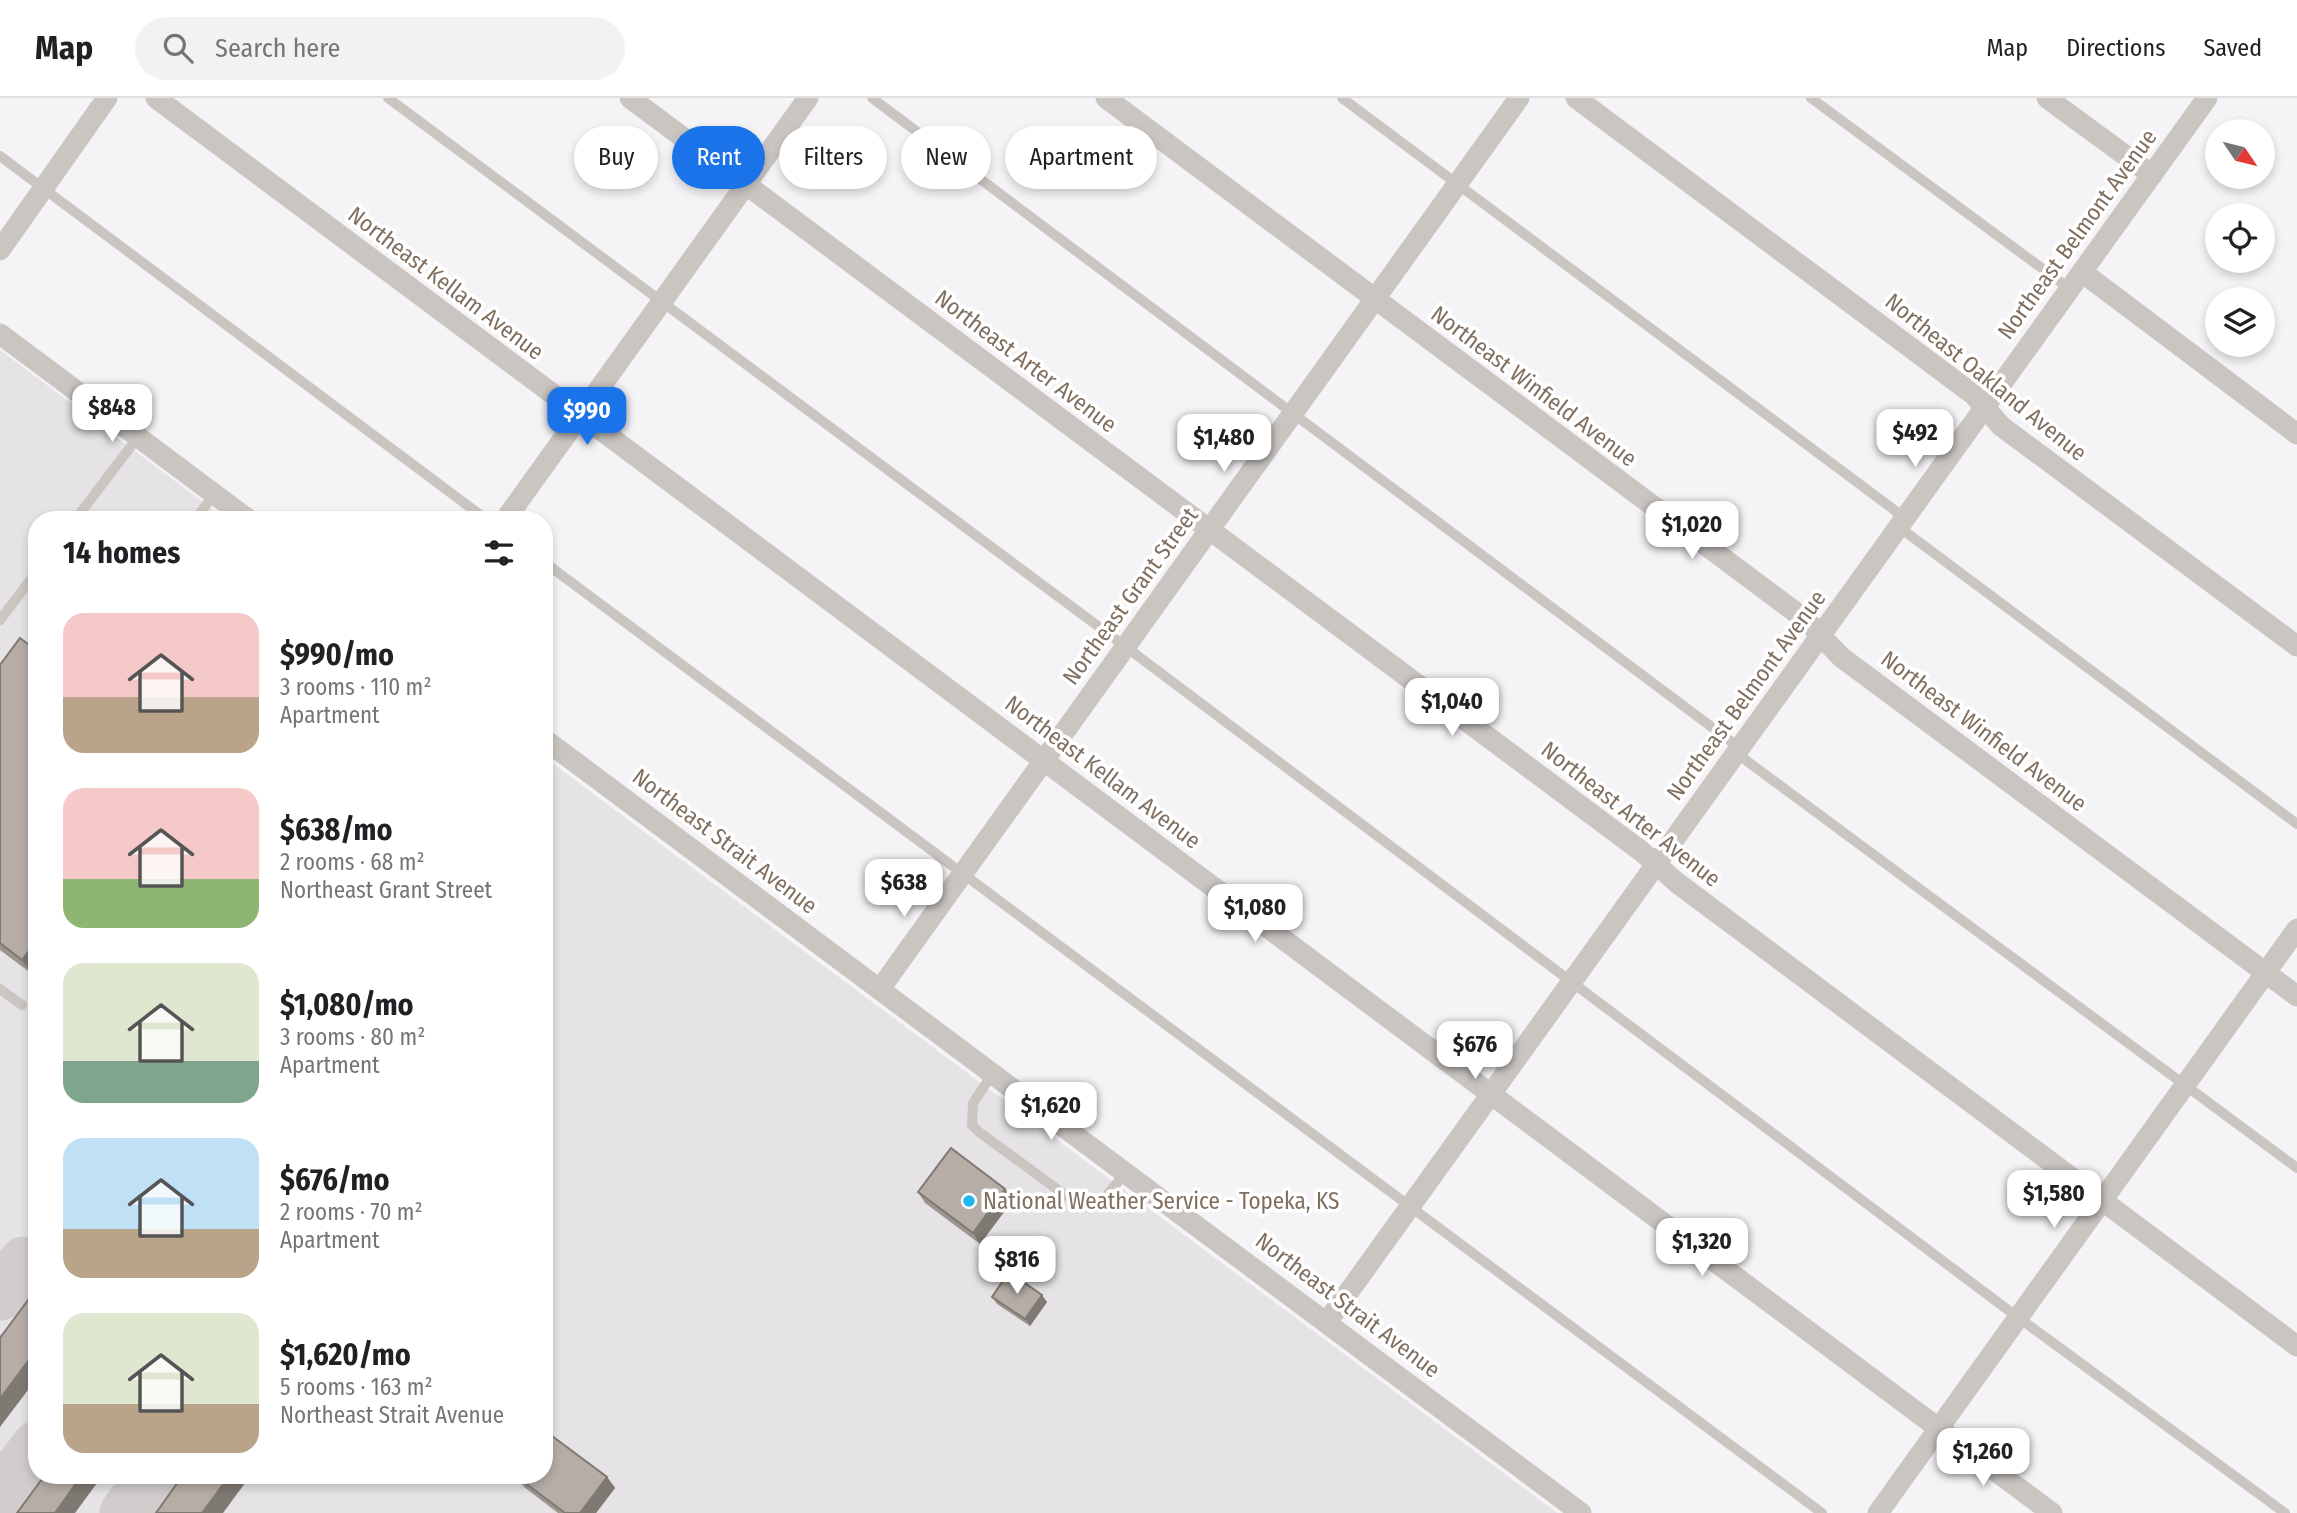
<!DOCTYPE html>
<meta charset="utf-8">
<style>
:root{--surface:#fff;--page:#f2f2f2;--text:#202124;--muted:#757577;--line:#e0e0e0;--accent:#1a73e8}
body{margin:0;font-family:"Fira Sans Condensed",sans-serif;background:var(--page);color:var(--text);height:100vh;display:flex;flex-direction:column;font-size:26px;white-space:nowrap}
*{box-sizing:border-box;margin:0}
p{font-size:23px;color:var(--muted)}
.icon{flex:none;width:38px;height:38px;fill:none;stroke:currentColor;stroke-width:2;stroke-linecap:round;stroke-linejoin:round}
.map{position:relative;flex:1;overflow:hidden}
.details{position:absolute;left:28px;top:413px;width:525px;height:973px;display:flex;flex-direction:column;background:var(--surface);border-radius:28px;box-shadow:0 4px 10px #0003}
.details>*{flex:none}
.guide{position:absolute;left:574px;top:28px;width:665px;height:63px;display:flex;gap:14px}
.needle{width:46px;rotate:125deg}
.fabs{position:absolute;left:2205px;top:21px;display:grid;gap:14px}
.fabs a{display:grid;place-items:center;width:70px;height:70px;border-radius:50%;background:var(--surface);box-shadow:0 4px 10px #0003;font-size:35px}
.price{position:absolute;translate:-50% -60px;padding:0 16px;border-radius:14px;background:#fff;color:#222;font-size:23px;line-height:46px;filter:drop-shadow(0 2px 4px #0008)}
.price::after{content:'';position:absolute;left:50%;top:42px;width:21px;height:16px;margin-left:-10px;background:inherit;clip-path:polygon(0 0,100% 0,50% 100%)}
.price.selected{background:var(--accent);color:#fff}
ul{padding:0;list-style:none}
li{display:flex;align-items:center;gap:21px;height:175px;padding:0 35px}
li span{display:grid;place-items:center;flex:none;width:196px;height:140px;border-radius:21px;color:#555}
li>.icon{margin-inline-start:auto}
span .icon{width:84px;height:84px;fill:#fffc;stroke-width:1}
li b{font-size:30px}
h2{display:flex;justify-content:space-between;align-items:center;height:84px;padding:0 35px;font-size:30px}
.tag{padding:0 24px;border-radius:32px;background:var(--surface);box-shadow:0 4px 10px #0003;font-size:24px;line-height:63px}
.tag.selected{background:var(--accent);color:#fff}
header{display:flex;align-items:center;gap:42px;box-sizing:border-box;height:98px;padding:0 35px;background:var(--surface);border-bottom:2px solid var(--line)}
header strong{font-size:33px}
nav{display:flex;gap:38px;margin-inline-start:auto;font-size:24px}
.search{width:490px;height:63px;background:var(--page);display:flex;align-items:center;gap:18px;box-sizing:border-box;padding:0 24px;border-radius:38px;color:var(--muted);font-size:26px}
.map>svg:first-child{display:block}
</style>
<header>
<strong>Map</strong>
<div class="search"><svg class="icon" aria-label="search" viewBox="0 0 24 24"><circle cx="10" cy="10" r="6"/><path d="M15 15l6 6"/></svg>Search here</div>
<nav><a>Map</a><a>Directions</a><a>Saved</a></nav>
</header>
<div class="map">
<svg width="2297" height="1415" viewBox="0 0 2297 1415">
<rect width="100%" height="100%" fill="#f4f4f7"/>
<polygon fill="#e5e3e5" points="0,252 227,422 37,422 37,1377 544,1377 544,659 1557,1415 0,1415"/>
<g fill="none" stroke-linecap="round" stroke-linejoin="round">
<g stroke="#d1cdcc" stroke-width="51">
<polyline points="0,1197 24,1164"/>
<polyline points="0,1397 37,1348"/>
<polyline points="125,1415 153,1377"/>
</g>
<g stroke="#cac5c1" stroke-width="10">
<polyline points="388,0 1126,549 2004,1209 2285,1415"/>
<polyline points="872,0 1725,639 1733,645 1736,655 2297,1070"/>
<polyline points="1342,0 1897,414 1899,429 2297,726"/>
<polyline points="1811,0 2070,191"/>
<polyline points="0,58 487,422"/>
<polyline points="75,422 138,339"/>
<polyline points="195,422 214,396"/>
<polyline points="544,464 1822,1415"/>
<polyline points="0,522 37,473"/>
<polyline points="0,891 22,907"/>
<polyline points="993,975 973,1005 972,1027 979,1034 1072,1102 1087,1109 1098,1108 1126,1074"/>
</g>
<g stroke="#cac5c1" stroke-width="21">
<polyline points="156,0 2052,1415"/>
<polyline points="630,0 1641,753 1676,784 2297,1248"/>
<polyline points="1106,0 1806,522 1841,559 2297,898"/>
<polyline points="1576,0 1974,297 2001,328 2297,548"/>
<polyline points="2047,0 2152,77"/>
<polyline points="0,152 107,0"/>
<polyline points="2082,174 2297,336"/>
<polyline points="0,236 249,422"/>
<polyline points="505,422 808,0"/>
<polyline points="544,641 1581,1415"/>
<polyline points="880,891 1519,0"/>
<polyline points="1327,1224 2207,0"/>
<polyline points="1878,1415 2297,831"/>
</g>
</g>
<g fill="#9d958f">
<polygon points="37,553 37,870 32,876 0,852 0,567"/>
<polygon points="1005,1091 1013,1102 980,1146 925,1105 918,1094"/>
<polygon points="992,1199 1047,1204 1030,1228 997,1206"/>
<polygon points="516,1378 607,1379 615,1390 596,1415 558,1415 524,1389"/>
</g>
<g fill="#7f7974">
<polygon points="37,842 37,870 32,876 22,862"/>
<polygon points="1005,1091 1013,1102 980,1146 973,1135"/>
<polygon points="1042,1197 1047,1204 1030,1228 1025,1221"/>
<polygon points="37,1251 37,1280 0,1329 0,1301"/>
<polygon points="82,1377 103,1377 75,1415 55,1415"/>
<polygon points="230,1377 245,1377 248,1381 223,1415 202,1415"/>
<polygon points="607,1379 615,1390 596,1415 580,1415"/>
</g>
<g fill="#b6ada6" stroke="#7f7974" stroke-width="2">
<polygon points="20,540 37,553 37,842 22,862 0,845 0,567"/>
<polygon points="951,1050 1005,1091 973,1135 918,1094"/>
<polygon points="1009,1174 1042,1197 1025,1221 992,1199"/>
<polygon points="37,1190 37,1251 0,1301 0,1240"/>
<polygon points="548,1335 607,1379 580,1415 565,1415 516,1378 544,1377 544,1341"/>
<polygon points="45,1377 82,1377 55,1415 17,1415"/>
<polygon points="183,1377 230,1377 202,1415 156,1415"/>
</g>
<circle fill="#1db8ed" stroke="#fff" stroke-width="2.5" cx="969" cy="1103" r="7"/>
<g text-anchor="middle" stroke-width="7" stroke-linejoin="round" paint-order="stroke">
<g font-size="23" fill="#816f60" stroke="#fff">
<text transform="translate(2077 136) rotate(-54)" y="8">Northeast Belmont Avenue</text>
<text transform="translate(446 185) rotate(37)" y="8">Northeast Kellam Avenue</text>
<text transform="translate(1026 263) rotate(37)" y="8">Northeast Arter Avenue</text>
<text transform="translate(1986 279) rotate(39)" y="8">Northeast Oakland Avenue</text>
<text transform="translate(1534 288) rotate(37)" y="8">Northeast Winfield Avenue</text>
<text transform="translate(1130 498) rotate(-54)" y="8">Northeast Grant Street</text>
<text transform="translate(1746 597) rotate(-54)" y="8">Northeast Belmont Avenue</text>
<text transform="translate(1984 633) rotate(37)" y="8">Northeast Winfield Avenue</text>
<text transform="translate(1103 674) rotate(37)" y="8">Northeast Kellam Avenue</text>
<text transform="translate(1631 716) rotate(38)" y="8">Northeast Arter Avenue</text>
<text transform="translate(725 743) rotate(37)" y="8">Northeast Strait Avenue</text>
<text transform="translate(1348 1207) rotate(37)" y="8">Northeast Strait Avenue</text>
</g>
<g font-size="23" fill="#816f60" stroke="#fff" text-anchor="start">
<text x="983" y="1111">National Weather Service - Topeka, KS</text>
</g>
</g>
</svg>
<div class="fabs">
<a><svg class="needle" viewBox="-14 -14 28 28"><path d="M0-13l5 13h-10z" fill="#e53935"/><path d="M0 13l5-13h-10z" fill="#757577"/></svg></a>
<a><svg class="icon" aria-label="locate" viewBox="0 0 24 24"><circle cx="12" cy="12" r="6"/><path d="M12 2v4M12 18v4M2 12h4M18 12h4"/></svg></a>
<a><svg class="icon" aria-label="layers" viewBox="0 0 24 24"><path d="M12 4l9 5-9 5-9-5zM3 14l9 5 9-5"/></svg></a>
</div>
<b class="price" style="left:112px;top:346px">$848</b>
<b class="price selected" style="left:587px;top:349px">$990</b>
<b class="price" style="left:1915px;top:371px">$492</b>
<b class="price" style="left:1224px;top:376px">$1,480</b>
<b class="price" style="left:1692px;top:463px">$1,020</b>
<b class="price" style="left:1452px;top:640px">$1,040</b>
<b class="price" style="left:904px;top:821px">$638</b>
<b class="price" style="left:1255px;top:846px">$1,080</b>
<b class="price" style="left:1475px;top:983px">$676</b>
<b class="price" style="left:1051px;top:1044px">$1,620</b>
<b class="price" style="left:2054px;top:1132px">$1,580</b>
<b class="price" style="left:1702px;top:1180px">$1,320</b>
<b class="price" style="left:1017px;top:1198px">$816</b>
<b class="price" style="left:1983px;top:1390px">$1,260</b>
<div class="guide">
<a class="tag">Buy</a>
<a class="tag selected">Rent</a>
<a class="tag">Filters</a>
<a class="tag">New</a>
<a class="tag">Apartment</a>
</div>
<section class="details">
<h2>14 homes<svg class="icon" aria-label="filters" viewBox="0 0 24 24"><path d="M4 7h16M4 17h16"/><circle cx="9" cy="7" r="2"/><circle cx="15" cy="17" r="2"/></svg></h2>
<ul>
<li><span style="background:linear-gradient(#f6c9c9 60%,#b9a48a 0)"><svg class="icon" aria-label="home" viewBox="0 0 24 24"><path d="M3 11l9-7 9 7M6 9v11h12V9"/></svg></span><div><b>$990/mo</b><p>3 rooms · 110 m²</p><p>Apartment</p></div></li>
<li><span style="background:linear-gradient(#f6c9c9 65%,#8fb573 0)"><svg class="icon" aria-label="home" viewBox="0 0 24 24"><path d="M3 11l9-7 9 7M6 9v11h12V9"/></svg></span><div><b>$638/mo</b><p>2 rooms · 68 m²</p><p>Northeast Grant Street</p></div></li>
<li><span style="background:linear-gradient(#dfe7d0 70%,#7fa58c 0)"><svg class="icon" aria-label="home" viewBox="0 0 24 24"><path d="M3 11l9-7 9 7M6 9v11h12V9"/></svg></span><div><b>$1,080/mo</b><p>3 rooms · 80 m²</p><p>Apartment</p></div></li>
<li><span style="background:linear-gradient(#bfe0f5 65%,#b9a48a 0)"><svg class="icon" aria-label="home" viewBox="0 0 24 24"><path d="M3 11l9-7 9 7M6 9v11h12V9"/></svg></span><div><b>$676/mo</b><p>2 rooms · 70 m²</p><p>Apartment</p></div></li>
<li><span style="background:linear-gradient(#dfe7d0 65%,#b9a48a 0)"><svg class="icon" aria-label="home" viewBox="0 0 24 24"><path d="M3 11l9-7 9 7M6 9v11h12V9"/></svg></span><div><b>$1,620/mo</b><p>5 rooms · 163 m²</p><p>Northeast Strait Avenue</p></div></li>
</ul>
</section>
</div>
